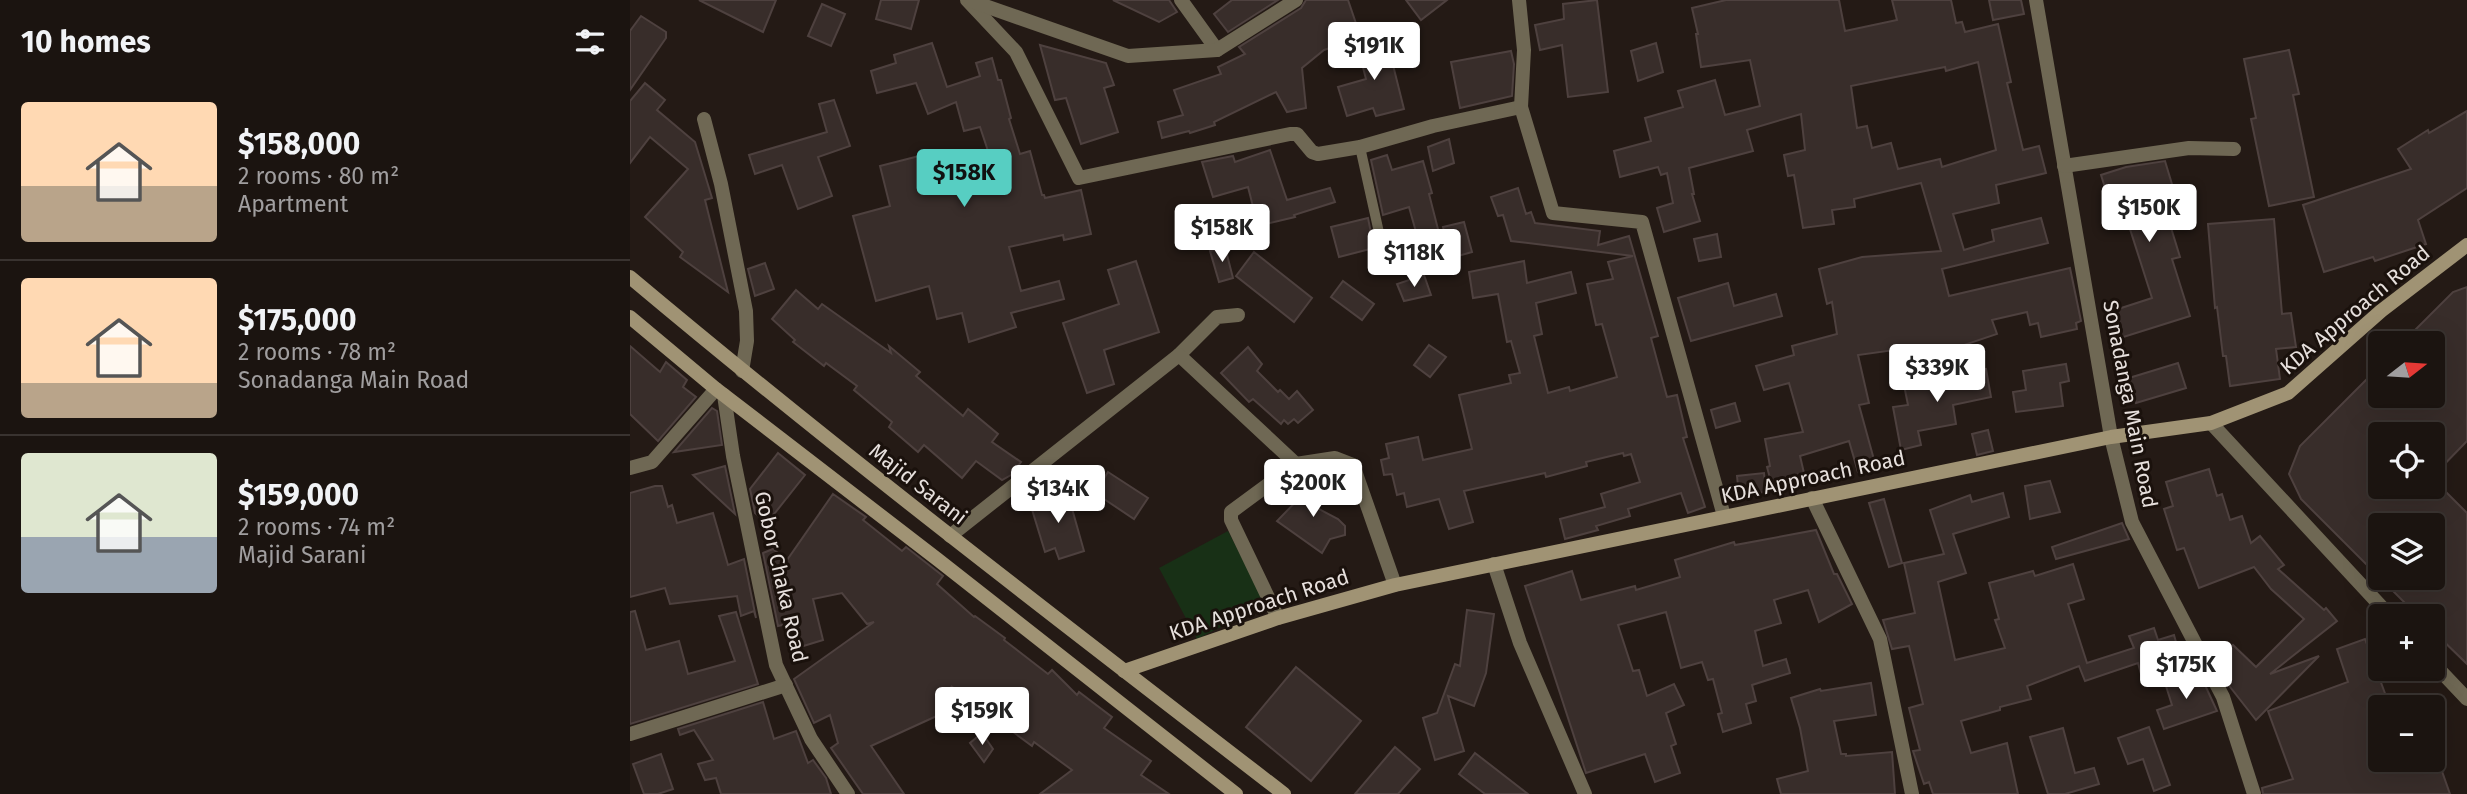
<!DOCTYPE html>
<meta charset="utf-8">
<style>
:root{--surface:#1b1410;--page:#28211e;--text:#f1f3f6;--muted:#a09e9f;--line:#393330;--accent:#57cec2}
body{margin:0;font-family:"Fira Sans",sans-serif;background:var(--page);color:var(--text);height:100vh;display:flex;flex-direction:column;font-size:26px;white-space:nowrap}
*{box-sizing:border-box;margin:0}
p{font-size:23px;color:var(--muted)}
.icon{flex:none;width:38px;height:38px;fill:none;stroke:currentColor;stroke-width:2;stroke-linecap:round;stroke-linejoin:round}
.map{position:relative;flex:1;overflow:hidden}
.side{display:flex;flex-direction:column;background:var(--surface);width:630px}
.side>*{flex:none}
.needle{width:46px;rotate:73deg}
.tools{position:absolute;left:1738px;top:331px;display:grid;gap:14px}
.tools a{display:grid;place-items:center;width:77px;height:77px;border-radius:7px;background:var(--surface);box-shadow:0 7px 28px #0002,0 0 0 2px var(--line);font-size:35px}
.price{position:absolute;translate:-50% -60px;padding:0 16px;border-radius:7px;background:#fff;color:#222;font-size:23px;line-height:46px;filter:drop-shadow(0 2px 4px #0008)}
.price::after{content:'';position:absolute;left:50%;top:42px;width:21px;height:16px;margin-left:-10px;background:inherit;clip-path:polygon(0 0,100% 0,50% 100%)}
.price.selected{background:var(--accent);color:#111}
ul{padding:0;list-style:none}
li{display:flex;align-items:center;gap:21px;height:175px;padding:0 21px}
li+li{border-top:2px solid var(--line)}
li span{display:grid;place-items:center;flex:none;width:196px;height:140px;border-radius:7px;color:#555}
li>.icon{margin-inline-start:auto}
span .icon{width:84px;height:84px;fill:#fffc;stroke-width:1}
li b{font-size:30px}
h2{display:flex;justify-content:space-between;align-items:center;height:84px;padding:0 21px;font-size:30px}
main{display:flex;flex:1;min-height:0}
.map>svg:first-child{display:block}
</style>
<main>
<section class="side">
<h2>10 homes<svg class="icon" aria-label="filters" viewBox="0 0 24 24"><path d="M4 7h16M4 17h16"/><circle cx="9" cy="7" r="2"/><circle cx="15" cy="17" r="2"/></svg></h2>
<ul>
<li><span style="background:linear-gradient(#ffd9b3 60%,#b9a48a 0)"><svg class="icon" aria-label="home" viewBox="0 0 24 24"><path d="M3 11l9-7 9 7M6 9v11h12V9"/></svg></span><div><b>$158,000</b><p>2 rooms · 80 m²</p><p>Apartment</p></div></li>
<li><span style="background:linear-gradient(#ffd9b3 75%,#b9a48a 0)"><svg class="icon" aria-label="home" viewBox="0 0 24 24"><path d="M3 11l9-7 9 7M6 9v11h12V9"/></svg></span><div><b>$175,000</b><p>2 rooms · 78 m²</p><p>Sonadanga Main Road</p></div></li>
<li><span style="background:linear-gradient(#dfe7d0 60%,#9aa5b1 0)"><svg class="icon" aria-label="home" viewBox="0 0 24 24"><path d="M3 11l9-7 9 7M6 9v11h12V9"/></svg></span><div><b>$159,000</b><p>2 rooms · 74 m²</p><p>Majid Sarani</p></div></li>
</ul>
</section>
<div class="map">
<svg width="1837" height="794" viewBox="0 0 1837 794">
<rect width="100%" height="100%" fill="#241a15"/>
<polygon fill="#183016" points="598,531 636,604 567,639 529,568"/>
<g fill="#382d2a" stroke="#4e413f" stroke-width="2" fill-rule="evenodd">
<polygon points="69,0 146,0 133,32"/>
<polygon points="251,0 289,0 281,29 246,19"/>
<polygon points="483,0 539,0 547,12 529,22"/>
<polygon points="602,0 648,0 598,32 584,14"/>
<polygon points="676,0 718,0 731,38 694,50 672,68 676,108 657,112 646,92 584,122 585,125 560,133 559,131 532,138 528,122 553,115 544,90 591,74 588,67 615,54 609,47 671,8"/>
<polygon points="776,0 817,0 791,20"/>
<polygon points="967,0 978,92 938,97 932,45 910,50 905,25 934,19 933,4"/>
<path d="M 1096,0 L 1209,0 L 1215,31 L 1267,20 L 1262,0 L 1321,0 L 1326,23 L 1332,22 L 1335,32 L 1368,24 L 1381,82 L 1377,83 L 1393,150 L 1409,146 L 1416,173 L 1366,185 L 1369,203 L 1323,214 L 1334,250 L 1364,241 L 1362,230 L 1411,218 L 1418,243 L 1312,269 L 1319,296 L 1440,268 L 1451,321 L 1446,323 L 1447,329 L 1411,337 L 1408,323 L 1400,325 L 1397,312 L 1362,320 L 1367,334 L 1269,367 L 1264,350 L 1228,355 L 1239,403 L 1229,405 L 1246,467 L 1228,472 L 1219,441 L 1170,456 L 1174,473 L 1141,482 L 1137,467 L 1140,466 L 1135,439 L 1173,432 L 1159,383 L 1134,390 L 1126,366 L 1164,355 L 1162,346 L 1207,334 L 1202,302 L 1197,304 L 1189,269 L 1232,257 L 1311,251 L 1291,183 L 1224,199 L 1225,207 L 1202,210 L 1204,224 L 1173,228 L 1164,175 L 1158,176 L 1154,155 L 1175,150 L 1171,114 L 1117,130 L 1123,151 L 1059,168 L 1064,194 L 1062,194 L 1070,221 L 1034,232 L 1027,208 L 1043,203 L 1037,173 L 1031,175 L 1028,167 L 990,177 L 984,151 L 1021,141 L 1015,118 L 1053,107 L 1048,91 L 1085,80 L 1095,115 L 1130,106 L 1120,60 L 1071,67 L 1066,34 L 1068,34 L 1062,8 ZM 1348,62 L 1366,150 L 1312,167 L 1310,159 L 1268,169 L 1261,143 L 1242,148 L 1237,126 L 1227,128 L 1221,86 L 1315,67 L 1316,71 Z"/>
<polygon points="1359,0 1391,0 1394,14 1363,20"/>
<polygon points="192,4 215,14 201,46 178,36"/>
<polygon points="11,16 36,32 36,38 0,90 0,31"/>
<polygon points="756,37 774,109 746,116 743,108 717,116 708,87 736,79 727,44"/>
<polygon points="302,43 317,87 350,76 346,63 362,58 368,80 371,80 381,118 379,119 390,154 400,151 412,195 414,195 415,198 451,190 461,234 434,240 433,235 379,247 391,291 429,281 434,299 381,313 386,327 339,342 332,313 307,319 299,286 246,301 223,216 260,206 250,166 293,155 299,177 361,160 350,127 334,131 326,102 298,114 286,83 247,93 241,71 266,63 264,55"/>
<polygon points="1026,43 1033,72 1008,81 1001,51"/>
<polygon points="410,45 476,63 484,85 474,88 488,132 451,144 436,98 425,100"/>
<polygon points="1659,50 1669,94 1663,95 1684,197 1639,206 1621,119 1626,118 1614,59"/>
<polygon points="881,51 884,64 882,96 830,108 821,62"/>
<polygon points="15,83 35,100 27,110 65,142 82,198 75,200 98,292 50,257 53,252 15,217 58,169 20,137 0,163 0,101"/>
<polygon points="204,100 220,146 188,157 202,196 168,209 152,165 125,174 119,155 197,132 189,104"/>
<polygon points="1837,111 1837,188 1788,220 1796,244 1745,261 1743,257 1694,272 1673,205 1781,169 1768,149 1798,130 1799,133"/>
<polygon points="819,139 824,163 803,171 798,147"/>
<polygon points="640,150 657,200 700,188 705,202 664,215 665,217 628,226 618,187 583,197 572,162 603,156 605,162"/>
<polygon points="757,155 762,170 793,161 802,193 799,194 809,233 788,239 779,207 753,215 741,160"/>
<polygon points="1535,161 1551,214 1538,218 1550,257 1542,259 1560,316 1487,339 1479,312 1522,298 1492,204 1481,207 1471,175 1496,167"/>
<polygon points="888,188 896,214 901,212 905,223 970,231 968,245 999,236 1028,336 1021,338 1037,397 1047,395 1057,437 1053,438 1075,507 1058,513 1051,493 998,509 1000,516 966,526 968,530 935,539 930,519 975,507 971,494 1010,482 1001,454 994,456 993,453 956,462 957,466 916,477 915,473 834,491 843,522 819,529 809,499 777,507 774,493 767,495 762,474 754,475 751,460 759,458 756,444 788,437 793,460 842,449 829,395 881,383 879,375 890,373 881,341 877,342 868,294 843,298 839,272 894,261 897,283 941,272 946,293 906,303 912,334 904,336 918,393 939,387 940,391 987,377 972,324 966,325 957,284 983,279 978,262 1003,256 881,241 873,215 868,216 861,197"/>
<polygon points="738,218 744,248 709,257 701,227"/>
<polygon points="1644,219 1652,314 1661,313 1666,347 1646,349 1650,379 1600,386 1596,356 1593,356 1587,307 1585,308 1578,224"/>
<polygon points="834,222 842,252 821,258 813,227"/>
<polygon points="1087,234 1091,257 1069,261 1064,239"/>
<polygon points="595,247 603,278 589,282 580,251"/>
<polygon points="624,252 682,298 664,322 606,276"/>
<polygon points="506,261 529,332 474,350 484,384 457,393 433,323 489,304 478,270"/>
<polygon points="135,263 144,289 125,296 118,269"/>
<polygon points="794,275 801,295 774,301 767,284"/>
<polygon points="713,281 744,304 732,320 701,297"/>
<polygon points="1098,283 1104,306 1146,294 1152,316 1061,341 1048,298"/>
<path d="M 1837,287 L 1837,441 L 1802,477 L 1802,434 L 1750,434 L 1750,486 L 1810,486 L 1837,513 L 1837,664 L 1802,630 L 1802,616 L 1788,616 L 1671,499 L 1659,474 L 1670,446 L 1750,366 L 1750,396 L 1802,396 L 1802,343 L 1772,343 L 1823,292 ZM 1750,525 L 1802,525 L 1802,578 L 1750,578 Z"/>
<polygon points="166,290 188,309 192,304 261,353 259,346 290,372 286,376 333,416 338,409 368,434 362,442 391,462 381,475 372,480 346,461 332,478 294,445 288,452 259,427 262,422 224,390 227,386 196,363 194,366 163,342 165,340 142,319"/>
<polygon points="799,345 816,357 800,377 784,365"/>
<polygon points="0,346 30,372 36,362 57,380 53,387 66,397 28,441 0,414"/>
<polygon points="618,347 632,364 627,371 648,392 650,390 659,399 667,391 683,410 668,423 664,419 658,424 654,420 651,424 623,399 619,402 591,373"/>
<polygon points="1548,363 1556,388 1506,403 1499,378"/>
<polygon points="1436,364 1439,381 1430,383 1433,406 1386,412 1383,392 1396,390 1393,371"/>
<polygon points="1356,369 1361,397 1323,405 1326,424 1288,431 1291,445 1271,450 1263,407 1278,405 1274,385"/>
<polygon points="1105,403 1110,421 1086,428 1081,410"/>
<polygon points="82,408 87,411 92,445 44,452"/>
<polygon points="1358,430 1363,451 1347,455 1342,434"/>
<polygon points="148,453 175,475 137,523 125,513 120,489"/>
<polygon points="95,466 105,514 63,475"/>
<polygon points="1579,469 1587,496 1592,494 1600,520 1612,516 1621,543 1630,536 1654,565 1648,569 1694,610 1696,608 1707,621 1640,674 1689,656 1626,720 1597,683 1586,663 1603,645 1626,667 1674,619 1641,589 1624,567 1569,588 1554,548 1547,550 1534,509 1543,506 1536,482"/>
<polygon points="478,472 518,498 504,519 465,493"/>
<polygon points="1134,473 1136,492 1109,495 1107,476"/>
<polygon points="686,481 700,494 687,508 708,519 715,526 715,535 700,539 692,553 647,521"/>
<polygon points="1420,481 1430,512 1400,519 1395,486"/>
<polygon points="25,486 32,486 38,507 42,505 47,523 83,513 98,565 114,559 126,618 124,611 111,616 107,596 40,604 35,588 0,597 0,493"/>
<polygon points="437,491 454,551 429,559 425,548 415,552 400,503"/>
<polygon points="1373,493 1379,517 1323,534 1336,573 1308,582 1325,660 1375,648 1365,620 1369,619 1359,583 1403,571 1405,576 1443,564 1454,599 1438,604 1457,663 1504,648 1499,636 1524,628 1528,640 1544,635 1548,649 1533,654 1537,665 1511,674 1508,663 1455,681 1449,666 1397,686 1401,699 1370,707 1370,710 1331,721 1341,753 1377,743 1388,794 1303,794 1299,782 1294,784 1283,751 1290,750 1279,708 1293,704 1279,646 1262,649 1253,620 1285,613 1274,563 1314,554 1300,510 1340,495 1342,502"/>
<polygon points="203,494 236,517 233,520 272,551 276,547 313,576 307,584 344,617 345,616 375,638 374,640 418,674 422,670 447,695 449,692 482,717 474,728 521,761 511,775 539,794 410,794 442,770 404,742 402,746 321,686 333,704 241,746 274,794 233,794 201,748 208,743 200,715 184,723 164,679 244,622 237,624 212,593 183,599 193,640 167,648 161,623 148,626 133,553 143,549 157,560"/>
<polygon points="1254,499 1272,563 1259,567 1239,503"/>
<polygon points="1492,523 1499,539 1426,559 1422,547"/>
<polygon points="1186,530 1204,574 1207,574 1222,604 1189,622 1178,590 1144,600 1151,623 1125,631 1133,666 1156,659 1160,673 1122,685 1126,701 1116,704 1121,723 1093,732 1088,714 1092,713 1083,679 1078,680 1072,662 1051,668 1036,612 988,625 1003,671 1009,670 1017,696 1044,684 1054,705 1036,713 1046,744 1041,746 1050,773 1025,782 1015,754 956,773 895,586 942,571 951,600 1005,586 1006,590 1050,577 1045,560 1104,542 1105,545"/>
<polygon points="837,610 864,614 856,673 844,706 818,696 834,751 805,760 793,718 807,713 825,664 830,666"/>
<polygon points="5,611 16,650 49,641 58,674 105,661 89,616 106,612 128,684 0,724 0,612"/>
<polygon points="1735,639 1760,707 1750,707 1750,760 1808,760 1820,794 1633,794 1632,788 1663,779 1638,711 1718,682 1707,649"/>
<polygon points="666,667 731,721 681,781 616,727"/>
<polygon points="1569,672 1587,711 1534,729 1527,710 1542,705 1535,683"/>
<polygon points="1241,683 1246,715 1204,721 1211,754 1216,754 1216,756 1262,752 1265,794 1151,794 1147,779 1178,771 1170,728 1161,698 1190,689 1191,691"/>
<polygon points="133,702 144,739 166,731 178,763 183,760 196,778 201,794 91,794 86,778 75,780 68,764 83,760 64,730 50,735 48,729"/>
<polygon points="1519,727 1540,785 1524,791 1513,759 1498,764 1488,738"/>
<polygon points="1433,728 1445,773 1464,768 1469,784 1435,794 1418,794 1400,737"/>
<polygon points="352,733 363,749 354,762 340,743"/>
<polygon points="765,747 790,769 768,794 725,794"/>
<polygon points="845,753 898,794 855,794 829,774"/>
<polygon points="31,754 43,789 28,794 14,794 3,764"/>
</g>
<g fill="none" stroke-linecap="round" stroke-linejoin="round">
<polyline stroke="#6f6854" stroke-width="10" points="730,147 756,264"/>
<g stroke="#6f6854" stroke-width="14">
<polyline points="337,0 386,52 449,178 660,134 667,134 682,152 688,154 730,147 803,126 891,107"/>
<polyline points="551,0 587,50"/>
<polyline points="889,0 894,50 891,107 923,213 1012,222 1094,516"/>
<polyline points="1406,0 1481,437 1502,522 1593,697 1624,794"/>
<polyline points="341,1 498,56 587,50 666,0"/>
<polyline points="74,119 91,184 116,311 117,341 112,371"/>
<polyline points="1434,166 1559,148 1604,149"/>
<polyline points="549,355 587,317 608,315"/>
<polyline points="94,395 103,456 146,665 181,739 218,794"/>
<polyline points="1581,423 1760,616"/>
<polyline points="666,464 705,458 723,465 765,585"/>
<polyline points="0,468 22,462 86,389"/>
<polyline points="1182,498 1250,639 1282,794"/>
<polyline points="320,536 549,355 666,464 601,512 601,520 648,618"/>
<polyline points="864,564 890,643 955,794"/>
<polyline points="1802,662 1837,699"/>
<polyline points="0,734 156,685"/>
</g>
<g stroke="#a09374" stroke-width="14">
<path d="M 0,277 C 213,456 434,624 654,794"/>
<polyline points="0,317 86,389 307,559 606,794"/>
<polyline points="494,671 648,618 765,585 1481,437 1581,423 1658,393 1751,311 1837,245"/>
</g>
</g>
<g text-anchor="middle" stroke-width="6" stroke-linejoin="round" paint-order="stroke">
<g font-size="21" fill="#e7e0dd" stroke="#1a110c">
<text transform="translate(1725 310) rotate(-40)" y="7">KDA Approach Road</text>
<text transform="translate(1500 404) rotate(79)" y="7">Sonadanga Main Road</text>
<text transform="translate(1183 477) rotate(-12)" y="7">KDA Approach Road</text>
<text transform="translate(288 484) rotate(38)" y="7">Majid Sarani</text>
<text transform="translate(151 577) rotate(77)" y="7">Gobor Chaka Road</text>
<text transform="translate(629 605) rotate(-18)" y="7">KDA Approach Road</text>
</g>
</g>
</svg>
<div class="tools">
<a><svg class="needle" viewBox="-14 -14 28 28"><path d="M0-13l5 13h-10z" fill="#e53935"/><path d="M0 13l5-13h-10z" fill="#a09e9f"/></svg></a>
<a><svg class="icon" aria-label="locate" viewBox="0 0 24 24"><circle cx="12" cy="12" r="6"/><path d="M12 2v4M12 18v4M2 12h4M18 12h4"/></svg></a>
<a><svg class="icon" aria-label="layers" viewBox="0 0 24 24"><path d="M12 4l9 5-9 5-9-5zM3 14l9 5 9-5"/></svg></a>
<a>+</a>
<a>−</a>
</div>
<b class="price" style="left:744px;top:82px">$191K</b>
<b class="price selected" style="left:334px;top:209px">$158K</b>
<b class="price" style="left:1519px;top:244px">$150K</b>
<b class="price" style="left:592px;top:264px">$158K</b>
<b class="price" style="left:784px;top:289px">$118K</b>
<b class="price" style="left:1307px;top:404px">$339K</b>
<b class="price" style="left:683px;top:519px">$200K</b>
<b class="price" style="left:428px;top:525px">$134K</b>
<b class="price" style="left:1556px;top:701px">$175K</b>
<b class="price" style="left:352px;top:747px">$159K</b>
</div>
</main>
